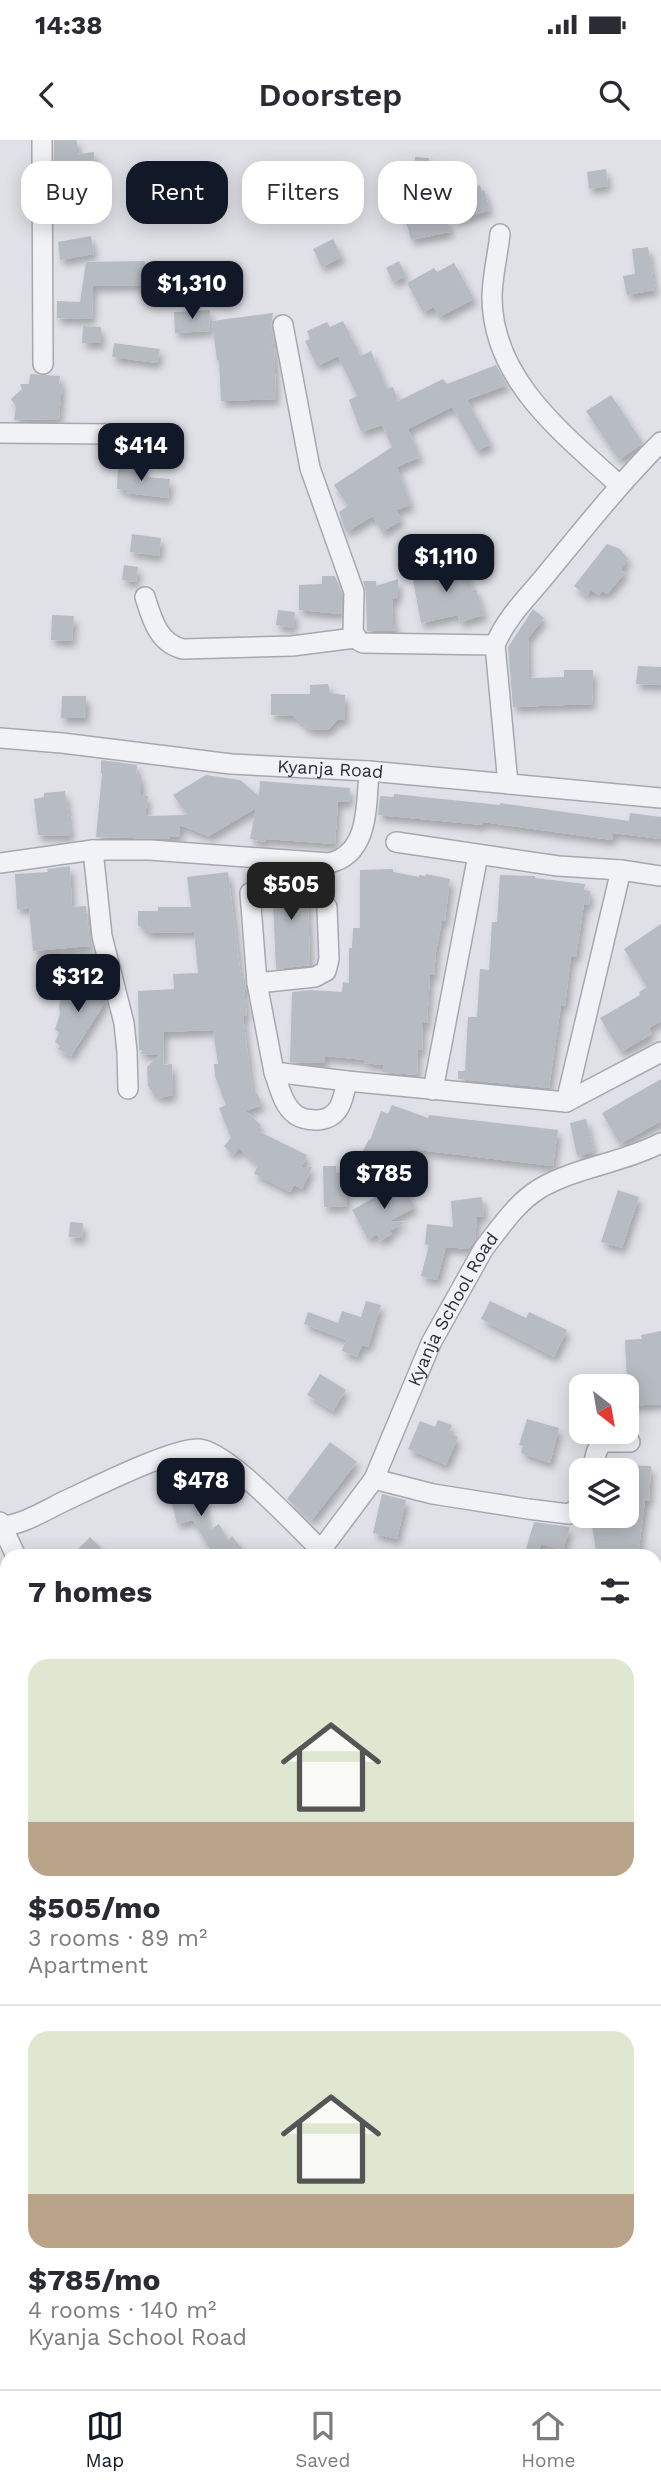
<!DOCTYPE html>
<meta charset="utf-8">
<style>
:root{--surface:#fff;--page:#f2f2f3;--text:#2b2b33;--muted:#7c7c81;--line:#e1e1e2;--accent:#111827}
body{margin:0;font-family:"Work Sans",sans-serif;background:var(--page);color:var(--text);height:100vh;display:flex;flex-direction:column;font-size:26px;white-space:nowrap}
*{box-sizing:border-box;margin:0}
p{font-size:23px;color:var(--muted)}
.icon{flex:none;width:38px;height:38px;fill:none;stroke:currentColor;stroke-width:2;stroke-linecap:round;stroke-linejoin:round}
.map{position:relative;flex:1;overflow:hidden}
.panel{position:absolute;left:0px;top:1409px;width:662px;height:842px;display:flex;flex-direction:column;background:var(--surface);border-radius:21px 21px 0 0;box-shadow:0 4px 18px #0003}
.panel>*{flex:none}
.guide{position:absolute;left:21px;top:21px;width:620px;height:63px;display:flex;gap:14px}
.needle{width:46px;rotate:149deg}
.tools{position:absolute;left:569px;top:1234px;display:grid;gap:14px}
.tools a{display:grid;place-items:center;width:70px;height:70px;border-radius:14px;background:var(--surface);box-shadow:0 4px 18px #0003;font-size:35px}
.price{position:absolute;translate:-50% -60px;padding:0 16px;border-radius:14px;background:var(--accent);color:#fff;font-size:23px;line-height:46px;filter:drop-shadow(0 2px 4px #0008)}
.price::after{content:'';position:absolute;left:50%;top:42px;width:21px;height:16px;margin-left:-10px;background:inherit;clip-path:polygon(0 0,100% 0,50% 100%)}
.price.selected{background:#222;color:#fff}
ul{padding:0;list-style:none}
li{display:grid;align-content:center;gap:14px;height:371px;padding:0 28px}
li+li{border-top:2px solid var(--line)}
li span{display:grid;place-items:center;height:217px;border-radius:21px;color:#555}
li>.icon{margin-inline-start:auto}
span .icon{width:126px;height:126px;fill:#fffc;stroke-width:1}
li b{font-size:30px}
h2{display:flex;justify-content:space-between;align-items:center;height:84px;padding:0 28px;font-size:30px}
.chip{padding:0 24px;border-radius:21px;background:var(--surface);box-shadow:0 4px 18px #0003;font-size:24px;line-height:63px}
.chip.selected{background:var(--accent);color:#fff}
.status{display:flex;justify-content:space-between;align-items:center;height:49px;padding:0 35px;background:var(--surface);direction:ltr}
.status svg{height:19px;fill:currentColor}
header{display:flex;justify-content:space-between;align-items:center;height:91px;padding:0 28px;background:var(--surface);font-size:32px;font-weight:600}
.menu{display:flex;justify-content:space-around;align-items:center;height:98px;border-top:2px solid var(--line);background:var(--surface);font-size:19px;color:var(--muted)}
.menu a{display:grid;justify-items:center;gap:4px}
.menu .selected{color:var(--accent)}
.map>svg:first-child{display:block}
</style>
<div class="status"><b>14:38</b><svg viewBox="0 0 49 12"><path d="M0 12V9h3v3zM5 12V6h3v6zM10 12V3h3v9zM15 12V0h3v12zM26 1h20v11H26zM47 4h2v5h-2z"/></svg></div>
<header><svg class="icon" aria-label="back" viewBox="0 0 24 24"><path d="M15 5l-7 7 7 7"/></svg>Doorstep<svg class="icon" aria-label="search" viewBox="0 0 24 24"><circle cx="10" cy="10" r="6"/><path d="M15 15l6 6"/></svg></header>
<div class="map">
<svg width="661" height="2249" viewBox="0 0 661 2249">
<defs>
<filter id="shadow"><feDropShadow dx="3.5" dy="6" stdDeviation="3.5" flood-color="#0004"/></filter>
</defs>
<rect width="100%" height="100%" fill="#dfe1e6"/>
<g fill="#b7bbc2" filter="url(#shadow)">
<polygon points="54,0 77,0 77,14 94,12 95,30 54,31"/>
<polygon points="415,17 429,18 428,32 461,24 466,49 480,45 482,51 484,50 490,70 453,81 444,49 418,55 425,82 447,77 450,92 411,100 398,51 401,50 397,41 414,34"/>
<polygon points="606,29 608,46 589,49 587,32"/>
<polygon points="91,96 94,114 60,120 58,102"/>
<polygon points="333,99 342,117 322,127 313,109"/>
<polygon points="648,107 655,150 627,155 623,136 635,134 632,109"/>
<polygon points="145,121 145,145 93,146 92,179 57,178 57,161 80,162 86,122"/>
<polygon points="399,121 406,136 393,142 386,128"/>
<polygon points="454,123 474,159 439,177 434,167 423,172 407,143 434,128 437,132"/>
<polygon points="210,170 209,191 175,193 174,172"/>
<polygon points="273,173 271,187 274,201 271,209 274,207 276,259 221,261 219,220 217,221 212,181"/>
<polygon points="343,181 361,216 371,211 387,249 393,247 398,261 443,239 447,244 496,225 507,245 467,260 491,304 477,311 452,267 408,289 420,317 397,327 411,365 396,370 402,380 382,392 373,376 346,392 339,372 348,366 334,345 392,307 382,285 361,292 349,260 357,256 338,216 317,226 305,201 310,199 307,191 327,182 330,187"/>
<polygon points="83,186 101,187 101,203 82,203"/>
<polygon points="114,203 160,209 157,223 112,217"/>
<polygon points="30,234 60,236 59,244 62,244 59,279 14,280 16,267 11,259 22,249 20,244 29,244"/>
<polygon points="611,255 643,303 619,320 586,271"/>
<polygon points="118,326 144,327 144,337 170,339 168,358 126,353 126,350 117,349"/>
<polygon points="132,394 161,398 159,416 130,412"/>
<polygon points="607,404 620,409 628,419 621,430 625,433 607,454 602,451 599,455 591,450 587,456 574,446"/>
<polygon points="464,421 472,450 476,449 484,475 460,482 458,475 421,483 412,435"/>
<polygon points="124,425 138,427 136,442 122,440"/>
<polygon points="322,436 335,436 342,454 341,474 299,470 299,445 322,444"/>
<polygon points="398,439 398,457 392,459 393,484 396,484 396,491 367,491 366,452 363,441 376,441 376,446"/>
<polygon points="533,469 544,478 528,498 529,538 564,537 564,530 593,530 592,564 513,567 508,507"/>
<polygon points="278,470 295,472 293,488 276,485"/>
<polygon points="52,475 74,476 72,501 51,500"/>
<polygon points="638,526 661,527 661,545 636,544"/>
<polygon points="328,544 330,553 345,555 345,580 337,580 328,590 309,589 293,576 271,575 271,554 310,554 310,545"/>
<polygon points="62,556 86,556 86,578 61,578"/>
<polygon points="101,620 137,625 136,635 141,635 141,655 148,656 145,676 188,675 173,655 206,635 240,640 259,656 260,641 350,648 349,662 338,662 335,704 266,699 265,702 250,699 256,668 209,696 180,685 180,697 170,696 170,699 96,697 102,633 101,633"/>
<polygon points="65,651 71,696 38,695 34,659 44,657 44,653"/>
<polygon points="394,654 500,665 500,663 629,681 630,673 661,677 661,699 613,693 612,700 483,682 483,685 378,675 380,656 394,657"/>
<polygon points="70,726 72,767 86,766 90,806 33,811 29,768 17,769 15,734 48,732 47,729"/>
<polygon points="393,729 393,732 419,737 419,735 425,736 426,734 450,739 445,781 442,781 436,812 434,835 430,835 427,883 423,883 422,910 418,910 417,935 383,932 383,925 364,923 365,920 325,916 325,923 290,922 292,852 310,850 342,852 343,842 349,843 349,808 352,808 353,788 360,788 360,730"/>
<polygon points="228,732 241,837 244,836 246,850 244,850 247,876 243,876 253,955 257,953 262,965 246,971 261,985 256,990 307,1015 302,1027 312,1027 302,1049 294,1045 290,1052 254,1034 258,1025 239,1008 233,1015 224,1006 231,998 219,968 226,965 215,936 214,924 218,924 213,890 164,892 163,925 172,924 173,955 159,958 158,955 154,955 148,946 147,927 159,915 141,914 142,910 139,910 138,851 174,849 173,834 198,833 194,792 145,793 145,786 138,786 138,771 158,771 158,767 191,767 187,737"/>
<polygon points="500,735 535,736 535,738 585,744 584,750 590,751 589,765 584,764 576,817 571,816 565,866 561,865 549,948 458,939 458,931 465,931 468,877 477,877 480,829 489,830 492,782 497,782"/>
<polygon points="272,738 307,738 310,825 276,829"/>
<polygon points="661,784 661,881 649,888 652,894 621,912 600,878 640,855 639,852 647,847 624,809"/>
<polygon points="86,834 101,841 98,853 104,855 106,861 71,916 58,909 60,906 55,902 59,893 55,889 60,874 59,866 61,859 69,853 77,852"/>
<polygon points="661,939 661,981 620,1004 602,973"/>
<polygon points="392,965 428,978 429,975 558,990 553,1026 410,1009 399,1029 363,1011 369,999 370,1000 381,971 388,974"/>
<polygon points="586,979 594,1012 577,1016 570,983"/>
<polygon points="323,1026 336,1026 336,1033 346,1033 347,1066 324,1067"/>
<polygon points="399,1039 415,1067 390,1081 405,1082 390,1091 392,1094 380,1101 377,1094 368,1099 352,1070 381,1054 379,1050"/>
<polygon points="618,1050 639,1057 622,1108 601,1102"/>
<polygon points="482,1057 484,1076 477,1077 475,1100 469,1109 446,1107 437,1140 421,1136 429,1105 425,1104 427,1084 453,1087 451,1061"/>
<polygon points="70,1082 83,1083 82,1098 69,1097"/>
<polygon points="366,1161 381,1165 368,1207 362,1205 357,1217 342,1211 346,1200 304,1184 308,1172 338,1183 342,1171 361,1177"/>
<polygon points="490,1161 526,1178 529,1172 567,1190 554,1217 481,1179"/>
<polygon points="661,1191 661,1264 628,1266 625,1200 642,1199 641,1195"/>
<polygon points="320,1234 346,1250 333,1271 307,1255"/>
<polygon points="527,1279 559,1288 550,1323 521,1313 523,1306 519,1305"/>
<polygon points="438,1280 452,1285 449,1293 458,1297 446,1325 408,1309 420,1281 435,1287"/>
<polygon points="330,1302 357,1322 312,1380 287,1359"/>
<polygon points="626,1325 651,1326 649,1361 645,1361 638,1416 597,1416 592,1386 626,1380"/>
<polygon points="192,1338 194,1346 199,1345 210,1390 219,1384 228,1400 232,1396 248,1416 214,1416 193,1380 177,1384 169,1351 171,1350 170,1343"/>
<polygon points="382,1354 406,1360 397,1399 373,1393"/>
<polygon points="534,1382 570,1387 563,1410 541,1404 538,1416 524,1416"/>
<polygon points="90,1397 109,1416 71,1416"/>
</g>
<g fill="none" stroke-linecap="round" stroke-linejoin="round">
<defs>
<g id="minor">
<polyline points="42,0 43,224"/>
<path d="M 500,94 C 498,114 492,137 492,158 C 493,241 564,294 619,345"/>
<polyline points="283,185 310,328 354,452 353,492 359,501 363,503 495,505"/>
<polyline points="0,293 114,294"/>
<path d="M 145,457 C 152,479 158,503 183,509 L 292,506 L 355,498"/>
<path id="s1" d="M 0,598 L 62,603 L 231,624 L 369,631 L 661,658"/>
<path d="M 508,644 L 495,505 C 506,478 527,458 545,436 C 583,390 619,344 661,302"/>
<polyline points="396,702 558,726 621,730 661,736"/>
<polyline points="93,710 102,796 124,883 127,912 128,949"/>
<path d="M 0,723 L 93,710 L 150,710 L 329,723 C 370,714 366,664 369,631"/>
<polyline points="250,753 257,843 274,932 347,941 566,962 621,730"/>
<polyline points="257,843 315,837 326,831 329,819 327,767"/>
<path d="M 274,932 C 279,946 283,966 296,975 C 302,979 311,980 317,980 C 340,979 343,960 347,941"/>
<polyline points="433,950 478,715"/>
<polyline points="566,962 661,912"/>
<path d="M 592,1330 C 595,1320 595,1309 603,1302 L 630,1302"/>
<polyline points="374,1339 433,1354 528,1369 569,1374 581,1366"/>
<polyline points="0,1382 16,1416"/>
<path d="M 0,1386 C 22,1386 49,1368 69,1359 C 97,1346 171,1309 198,1309 C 226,1309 298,1388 321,1410"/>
<path id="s2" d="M 321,1416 L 321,1410 L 374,1339 L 431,1203 L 484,1108 C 500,1088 516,1063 539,1049 C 576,1027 623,1023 661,1003"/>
<polyline points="654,1574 661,1572"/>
<polyline points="0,1961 7,1963"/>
<polyline points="654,2028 661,2029"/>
<polyline points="0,2100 7,2093"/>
<polyline points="0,2236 7,2225"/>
<polyline points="358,2244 359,2249"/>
<polyline points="191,2249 191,2244"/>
</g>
</defs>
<use href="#minor" stroke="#a5a8b0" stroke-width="22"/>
<use href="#minor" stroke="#f1f2f5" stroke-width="19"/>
</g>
<g text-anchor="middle" stroke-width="5" stroke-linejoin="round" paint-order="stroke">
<g font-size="18" fill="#2a2f3c" stroke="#eef0f4">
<text dy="6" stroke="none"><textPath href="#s1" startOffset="332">Kyanja Road</textPath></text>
<text dy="6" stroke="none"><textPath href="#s2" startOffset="282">Kyanja School Road</textPath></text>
</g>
</g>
</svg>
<div class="tools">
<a><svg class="needle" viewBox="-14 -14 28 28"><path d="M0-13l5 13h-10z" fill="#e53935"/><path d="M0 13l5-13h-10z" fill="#7c7c81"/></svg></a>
<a><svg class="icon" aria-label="layers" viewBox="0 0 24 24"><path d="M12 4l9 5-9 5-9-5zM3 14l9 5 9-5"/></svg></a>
</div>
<b class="price" style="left:192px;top:181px">$1,310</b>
<b class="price" style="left:141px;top:343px">$414</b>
<b class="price" style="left:446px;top:454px">$1,110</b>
<b class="price selected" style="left:291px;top:782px">$505</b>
<b class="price" style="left:78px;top:874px">$312</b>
<b class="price" style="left:384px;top:1071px">$785</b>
<b class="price" style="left:201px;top:1378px">$478</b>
<div class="guide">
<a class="chip">Buy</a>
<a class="chip selected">Rent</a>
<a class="chip">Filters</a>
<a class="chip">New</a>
</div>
<section class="panel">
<h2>7 homes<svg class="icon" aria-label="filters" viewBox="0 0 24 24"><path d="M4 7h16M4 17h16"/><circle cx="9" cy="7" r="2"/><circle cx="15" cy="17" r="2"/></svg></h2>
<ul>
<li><span style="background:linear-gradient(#dfe7d0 75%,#b9a48a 0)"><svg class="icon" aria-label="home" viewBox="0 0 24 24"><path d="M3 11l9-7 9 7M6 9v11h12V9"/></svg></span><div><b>$505/mo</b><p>3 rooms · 89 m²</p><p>Apartment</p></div></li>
<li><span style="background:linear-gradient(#dfe7d0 75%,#b9a48a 0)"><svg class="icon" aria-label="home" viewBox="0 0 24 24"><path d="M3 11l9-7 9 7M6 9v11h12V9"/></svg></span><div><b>$785/mo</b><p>4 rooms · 140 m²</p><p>Kyanja School Road</p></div></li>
</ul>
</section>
</div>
<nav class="menu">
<a class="selected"><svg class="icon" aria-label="map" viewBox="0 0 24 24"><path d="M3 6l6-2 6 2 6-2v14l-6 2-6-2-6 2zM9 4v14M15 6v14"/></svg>Map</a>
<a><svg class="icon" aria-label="saved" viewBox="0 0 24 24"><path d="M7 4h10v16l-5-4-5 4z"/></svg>Saved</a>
<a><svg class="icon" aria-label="home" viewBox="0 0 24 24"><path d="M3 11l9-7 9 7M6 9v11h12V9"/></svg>Home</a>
</nav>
